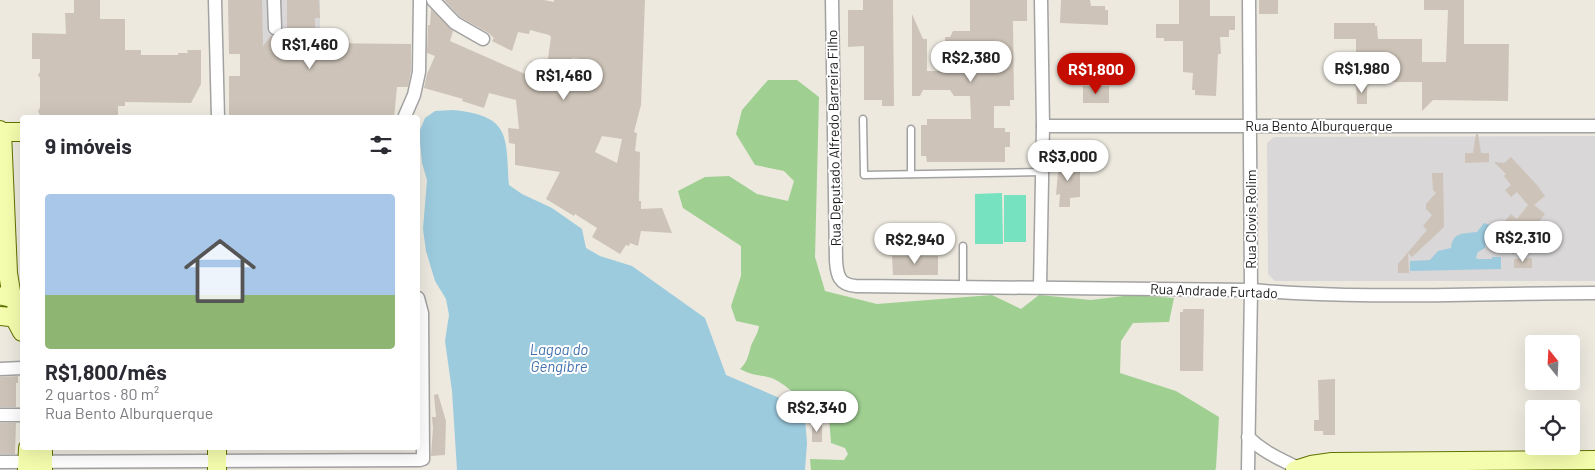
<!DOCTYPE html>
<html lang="pt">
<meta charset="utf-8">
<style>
:root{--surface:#fff;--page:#f7f7f7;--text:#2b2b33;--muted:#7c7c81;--accent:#c50c00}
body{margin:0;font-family:Barlow,sans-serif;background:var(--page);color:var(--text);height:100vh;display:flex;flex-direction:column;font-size:19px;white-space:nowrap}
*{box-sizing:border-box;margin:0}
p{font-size:16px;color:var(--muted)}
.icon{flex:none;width:28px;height:28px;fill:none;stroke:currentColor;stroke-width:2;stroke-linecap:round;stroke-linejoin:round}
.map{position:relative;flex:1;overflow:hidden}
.side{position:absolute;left:20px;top:115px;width:400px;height:335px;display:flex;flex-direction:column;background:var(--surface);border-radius:5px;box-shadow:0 5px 20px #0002}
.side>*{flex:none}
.needle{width:32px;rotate:342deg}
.tools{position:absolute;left:1525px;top:335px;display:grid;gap:10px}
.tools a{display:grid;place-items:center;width:55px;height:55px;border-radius:5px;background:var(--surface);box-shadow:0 5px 20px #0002;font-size:25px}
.price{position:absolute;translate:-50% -42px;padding:0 11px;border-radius:18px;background:#fff;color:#222;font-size:16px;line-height:32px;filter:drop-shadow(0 1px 2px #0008)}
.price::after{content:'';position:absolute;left:50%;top:30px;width:15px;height:11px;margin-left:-8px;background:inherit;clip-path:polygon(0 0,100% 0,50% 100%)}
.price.on{background:var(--accent);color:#fff}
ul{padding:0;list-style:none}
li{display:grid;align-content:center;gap:10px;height:265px;padding:0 25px}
li span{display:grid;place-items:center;height:155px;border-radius:5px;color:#555}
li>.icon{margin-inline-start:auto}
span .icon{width:90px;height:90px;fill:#fffc;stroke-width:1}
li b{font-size:21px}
h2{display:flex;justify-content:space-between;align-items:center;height:60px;padding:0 25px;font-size:21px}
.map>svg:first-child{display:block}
</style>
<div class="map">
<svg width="1595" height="470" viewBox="0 0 1595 470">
<rect width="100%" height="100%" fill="#ede9df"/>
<g fill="#d9d7d7">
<polygon points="229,0 320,0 320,45 230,45"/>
<polygon points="1595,136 1595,281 1275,281 1268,274 1267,143 1274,137"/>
</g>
<path fill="#9fcf91" d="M 768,80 L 797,80 L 819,97 L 815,257 L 825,291 L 877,304 L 992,295 L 1021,309 L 1039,295 L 1091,300 L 1132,295 L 1174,298 L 1169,322 L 1133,323 L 1121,341 L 1120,373 L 1176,391 L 1219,417 L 1216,468 L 1215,470 L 811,470 L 810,459 L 844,460 L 848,454 L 845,448 L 831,443 L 829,417 C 807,410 794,389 774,379 C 762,374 754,377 740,369 C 748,361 748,356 751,346 C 754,338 758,334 759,326 L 736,321 L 731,306 L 741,276 L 741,246 L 683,208 L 678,191 L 705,177 L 729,176 L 757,194 L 788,201 L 794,181 L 784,171 L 755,165 L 736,134 L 742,110 Z"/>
<g fill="#77e2c0">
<polygon points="1002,193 1003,244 975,244 975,194"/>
<rect x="1004" y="195" width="22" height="47"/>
</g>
<g fill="#9ccbde">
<path d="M 453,110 C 510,116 506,134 509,185 L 522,194 L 552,208 L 582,229 L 586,248 L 600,256 L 632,266 L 705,318 L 726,375 L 782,399 L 805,419 L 807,443 L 805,470 L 457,470 L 452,391 L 445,341 L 449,315 L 446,299 L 435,281 L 426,251 L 423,229 L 427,180 L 422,163 L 419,132 L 425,118 L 435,111 Z"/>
<path d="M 1484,223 L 1493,226 L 1495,232 L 1486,240 L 1485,248 L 1478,252 L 1476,257 L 1477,259 L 1492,259 L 1492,257 L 1501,257 L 1501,269 L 1410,271 L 1410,261 L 1430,260 L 1438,251 L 1451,248 C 1453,231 1464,234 1477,232 Z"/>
</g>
<g fill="#cdc3b8" fill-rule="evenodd">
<polygon points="74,0 100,0 100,19 125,19 125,50 141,50 141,55 178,55 178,53 188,53 187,50 201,50 201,84 191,103 125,102 125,106 118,106 118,118 41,118 38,111 40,108 40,78 38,75 40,72 40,59 32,59 32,33 66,34 65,13 74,13"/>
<polygon points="228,0 262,0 263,46 272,35 276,36 287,48 287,0 319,0 320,18 315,18 315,43 411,44 411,71 408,87 397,87 394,118 229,118 229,76 240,76 240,54 229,54"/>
<path d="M 444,0 L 544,0 L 554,2 L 554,0 L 645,0 L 641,105 L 634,132 L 637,133 L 635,151 L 640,152 L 639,201 L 641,201 L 641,209 L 662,208 L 672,233 L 641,231 L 638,246 L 630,243 L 629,246 L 626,245 L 620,254 L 592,237 L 597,228 L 575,214 L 574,216 L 546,199 L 560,172 L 515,165 L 515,144 L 509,143 L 508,128 L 519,129 L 516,100 L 489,93 L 484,108 L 462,101 L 463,99 L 424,88 L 427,74 L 435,56 L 427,53 L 428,25 L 430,25 L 431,9 L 453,31 L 450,41 L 525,74 L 531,61 L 547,66 L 551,37 L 549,35 L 530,30 L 529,34 L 518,32 L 512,51 L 492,41 L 494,38 L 487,32 L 460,17 ZM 572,58 L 589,60 L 588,83 L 585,82 L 582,88 L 565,77 ZM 602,136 L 622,139 L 617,163 L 595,152 Z"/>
<polygon points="863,0 893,0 894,106 882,106 882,100 864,100 864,46 848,47 848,10 863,10"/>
<polygon points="970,0 1027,0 1027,21 1013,21 1014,100 1010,100 1010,106 994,106 994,128 1005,128 1005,132 1010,132 1010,147 1005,147 1005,162 927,162 926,156 921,156 921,125 927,125 927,119 971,119 970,96 954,96 950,90 923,90 920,96 912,96 912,14 923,39 927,39 927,71 946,71 945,37 950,37 953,31 970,31"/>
<polygon points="1061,0 1090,0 1091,6 1105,6 1105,10 1108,10 1108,25 1060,23"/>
<polygon points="1179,0 1210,0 1210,16 1235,16 1235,30 1229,30 1229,37 1220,37 1221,54 1218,54 1216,96 1195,95 1195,90 1192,90 1193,73 1183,72 1183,41 1164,41 1164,38 1156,38 1156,24 1179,24"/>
<rect x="1259" y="0" width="19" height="14"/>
<polygon points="1424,0 1464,0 1464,44 1509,44 1508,101 1433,100 1422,111 1422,82 1389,82 1389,52 1356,53 1356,39 1334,39 1334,23 1375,23 1375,26 1377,26 1378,39 1422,39 1422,62 1446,62 1448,10 1424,10"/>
<polygon points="1356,84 1367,84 1367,104 1357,104"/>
<rect x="1083" y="86" width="26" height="17"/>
<polygon points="1476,134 1478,134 1481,153 1489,153 1489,162 1465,163 1465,153 1473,153"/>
<polygon points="1511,157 1537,185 1545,196 1534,205 1545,214 1513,255 1505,248 1497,248 1506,236 1504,234 1511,226 1505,221 1511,214 1517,219 1528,205 1517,192 1511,197 1505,190 1511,185 1504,176 1506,174 1494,162 1504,163"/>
<polygon points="1059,161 1080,161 1080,197 1070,198 1070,207 1059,207 1060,194 1056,195"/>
<polygon points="1432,173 1443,173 1444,227 1412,257 1408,253 1409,273 1398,273 1398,264 1427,230 1423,226 1432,215 1426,209 1426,204 1436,193 1433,190"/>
<polygon points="892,256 938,256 938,275 893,275"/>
<polygon points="1532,258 1532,268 1514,268 1514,259"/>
<polygon points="1183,309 1204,309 1203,371 1180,371 1180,312 1183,312"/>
<polygon points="18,376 18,383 16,383 16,407 0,407 0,377"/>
<polygon points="1335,379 1335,435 1323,435 1323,431 1314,431 1314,420 1319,420 1318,380"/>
<polygon points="438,394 446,421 445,455 431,456 433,428 432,417 436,417 434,395"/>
<polygon points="0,423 16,423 15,454 0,454"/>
<rect x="812" y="423" width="10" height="19"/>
</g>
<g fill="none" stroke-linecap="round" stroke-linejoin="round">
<defs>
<g id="lane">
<polyline points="863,119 864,175 1042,172"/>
<polyline points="911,174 911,129"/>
<polyline points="963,246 963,287"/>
</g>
<g id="street">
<polyline points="215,0 218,118"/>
<polyline points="274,0 275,28"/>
<polyline points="433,0 455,23 483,39"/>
<path d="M 832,0 L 836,261 C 837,275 839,285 856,286 L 1251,290 C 1365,300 1480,293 1595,293"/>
<polyline points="404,118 414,95 419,72 420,0"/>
<polyline points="1043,126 1595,126"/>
<polyline points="1040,287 1043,126 1041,0"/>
<polyline points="0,369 22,368"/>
<polyline points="0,415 22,415"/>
<path d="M 1248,437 C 1263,452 1280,459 1298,468"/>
<polyline points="0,462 420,460 423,459 423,454 422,313 418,298"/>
<polyline points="1248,470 1251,290 1249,0"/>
</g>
<g id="secondary">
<polyline points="0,130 2,132 8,273 12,298"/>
<polyline points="0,132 22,132"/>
<polyline points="13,315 22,332"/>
<path d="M 0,316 L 10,317 C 18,312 19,304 12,298 L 3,296"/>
<polyline points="217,448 217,470"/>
<polyline points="27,470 28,448"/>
<polyline points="43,470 43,448"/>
<polyline points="1295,470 1311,465 1332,462 1595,460"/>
</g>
</defs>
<use href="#lane" stroke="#a2a2a2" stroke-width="9"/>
<use href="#street" stroke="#a2a2a2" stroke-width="15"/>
<use href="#secondary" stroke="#5f7300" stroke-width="20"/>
<use href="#lane" stroke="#fff" stroke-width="6"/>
<use href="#street" stroke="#fff" stroke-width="12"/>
<use href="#secondary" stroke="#f4fdad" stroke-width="18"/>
</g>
<g text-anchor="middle" stroke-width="4" stroke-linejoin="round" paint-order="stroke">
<g font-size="14" fill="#1b1b1b" stroke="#fff">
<text x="1319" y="131">Rua Bento Alburquerque</text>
<text transform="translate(834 138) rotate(-91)" y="5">Rua Deputado Alfredo Barreira Filho</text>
<text transform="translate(1251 219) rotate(-90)" y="5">Rua Clovis Rolim</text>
<text transform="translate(1214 291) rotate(2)" y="5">Rua Andrade Furtado</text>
</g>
<g font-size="15" font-style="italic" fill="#4372ae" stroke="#fff">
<text x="559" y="355">Lagoa do<tspan x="559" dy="17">Gengibre</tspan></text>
</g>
</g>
</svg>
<div class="tools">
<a><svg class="needle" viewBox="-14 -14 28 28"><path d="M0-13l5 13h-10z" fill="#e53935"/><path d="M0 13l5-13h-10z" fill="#7c7c81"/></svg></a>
<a><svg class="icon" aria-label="locate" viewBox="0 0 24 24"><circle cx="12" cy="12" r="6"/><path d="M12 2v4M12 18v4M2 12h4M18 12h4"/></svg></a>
</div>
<b class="price" style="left:310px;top:70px">R$1,460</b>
<b class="price" style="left:971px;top:83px">R$2,380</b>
<b class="price" style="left:1362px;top:94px">R$1,980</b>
<b class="price on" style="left:1096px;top:95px">R$1,800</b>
<b class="price" style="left:564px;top:101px">R$1,460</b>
<b class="price" style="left:1068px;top:182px">R$3,000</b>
<b class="price" style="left:1523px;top:263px">R$2,310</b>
<b class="price" style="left:915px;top:265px">R$2,940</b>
<b class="price" style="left:817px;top:433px">R$2,340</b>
<section class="side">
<h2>9 imóveis<svg class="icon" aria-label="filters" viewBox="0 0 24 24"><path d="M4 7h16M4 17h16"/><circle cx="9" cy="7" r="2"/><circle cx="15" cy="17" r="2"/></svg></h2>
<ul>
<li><span style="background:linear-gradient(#a9c7e8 65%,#8fb573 0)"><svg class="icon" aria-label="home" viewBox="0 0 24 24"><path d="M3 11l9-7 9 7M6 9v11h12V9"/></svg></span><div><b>R$1,800/mês</b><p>2 quartos · 80 m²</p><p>Rua Bento Alburquerque</p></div></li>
</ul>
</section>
</div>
